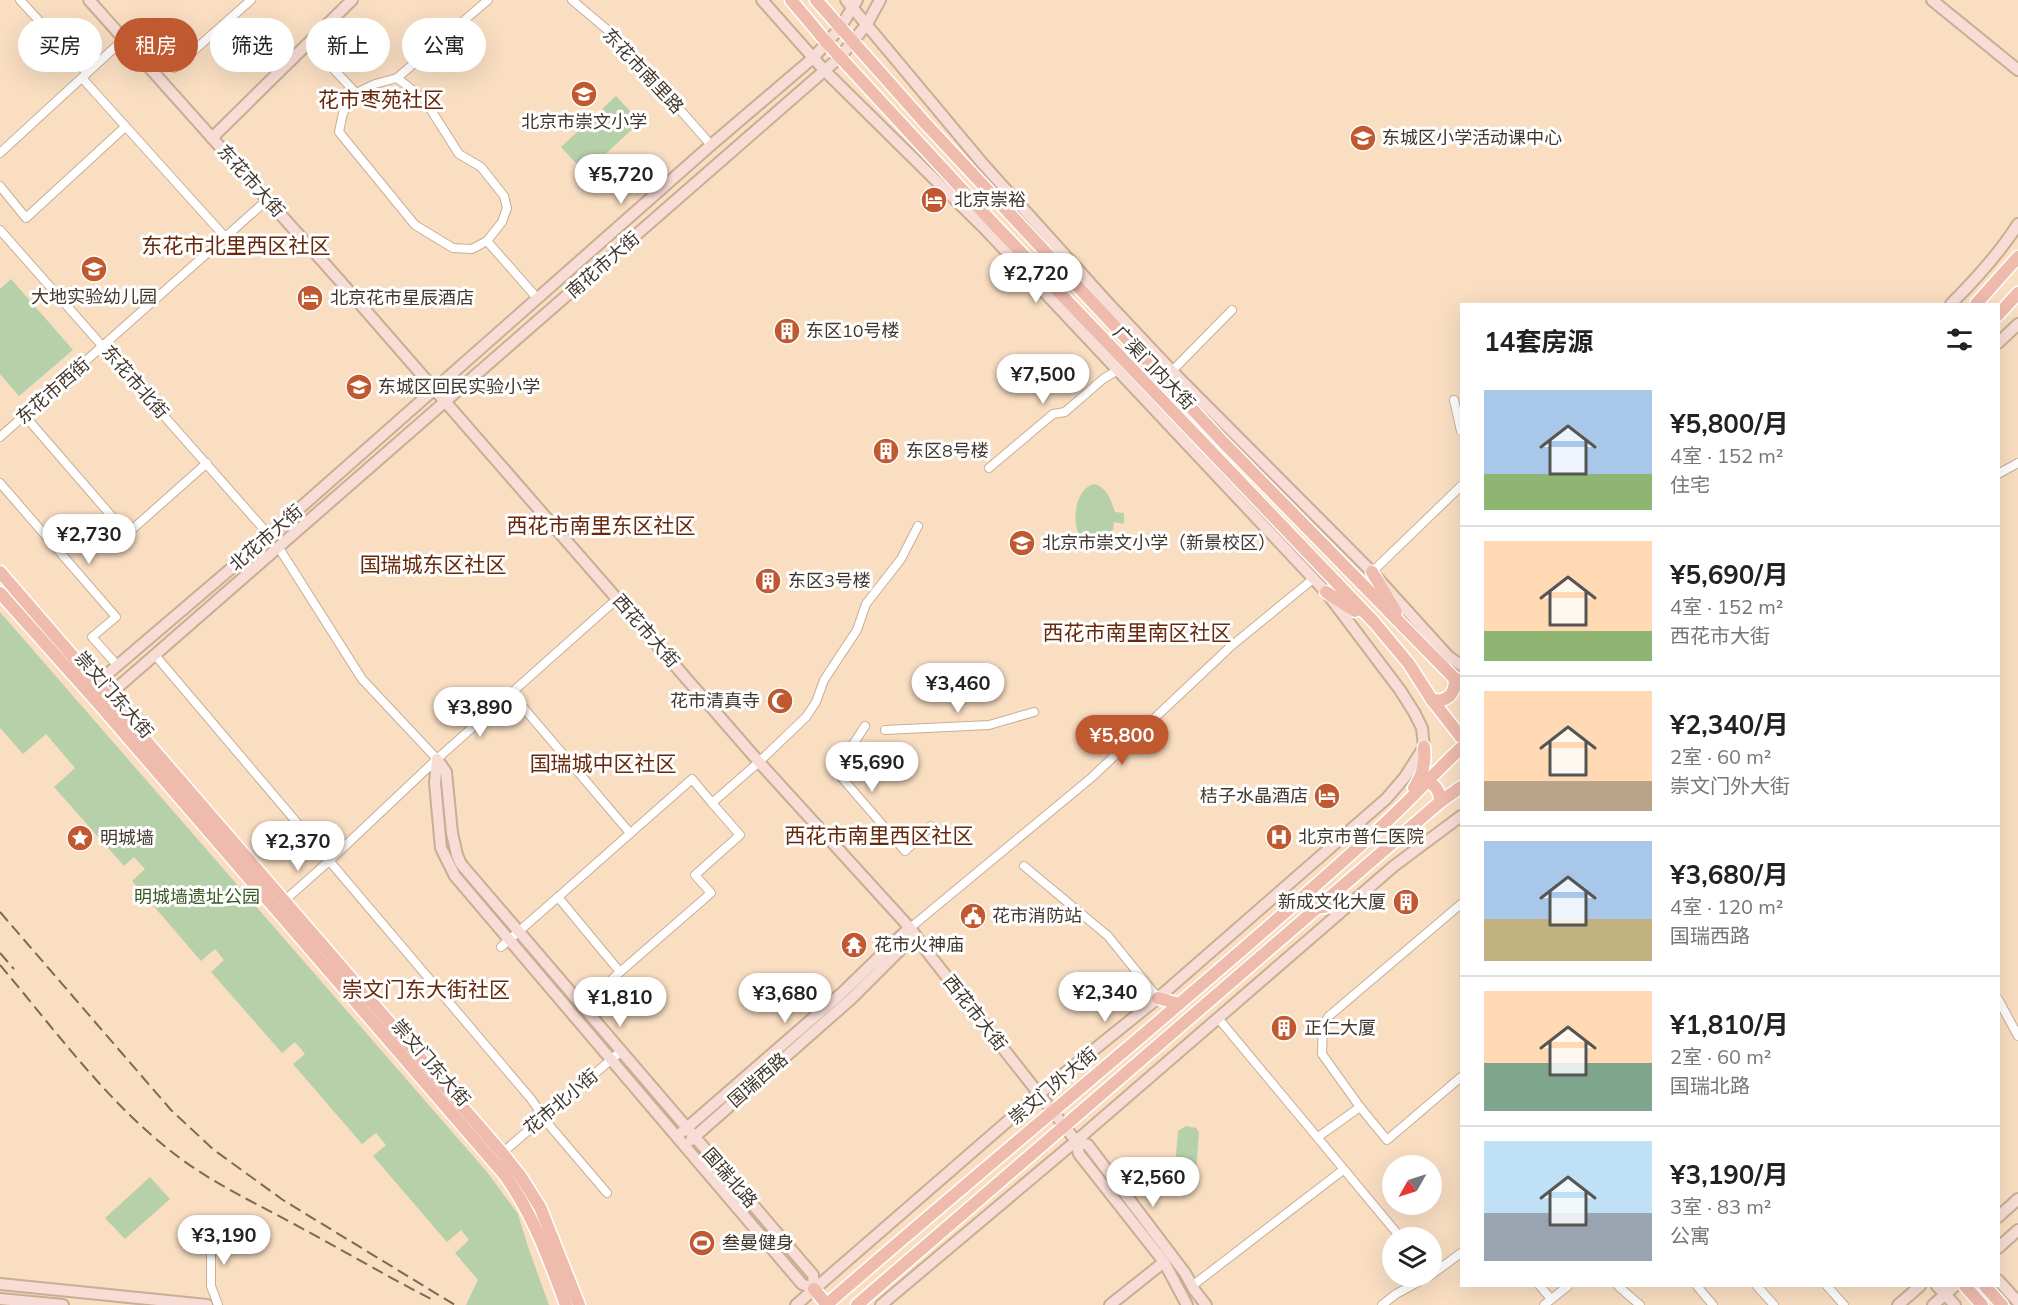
<!DOCTYPE html>
<html lang="zh">
<meta charset="utf-8">
<style>
:root{--surface:#fff;--page:#f2f2f2;--text:#222;--muted:#767676;--line:#e0e0e0;--accent:#c0592f}
body{margin:0;font-family:Mulish,"Noto Sans SC",sans-serif;background:var(--page);color:var(--text);height:100vh;display:flex;flex-direction:column;font-size:22px;white-space:nowrap}
*{box-sizing:border-box;margin:0}
p{font-size:20px;color:var(--muted)}
.icon{flex:none;width:33px;height:33px;fill:none;stroke:currentColor;stroke-width:2;stroke-linecap:round;stroke-linejoin:round}
.map{position:relative;flex:1;overflow:hidden}
.sheet{position:absolute;left:1460px;top:303px;width:540px;height:984px;display:flex;flex-direction:column;background:var(--surface);border-radius:0px;box-shadow:0 6px 24px #0002}
.sheet>*{flex:none}
.top-card{position:absolute;left:18px;top:18px;width:570px;height:54px;display:flex;gap:12px}
.needle{width:39px;rotate:231deg}
.tools{position:absolute;left:1382px;top:1155px;display:grid;gap:12px}
.tools a{display:grid;place-items:center;width:60px;height:60px;border-radius:50%;background:var(--surface);box-shadow:0 6px 24px #0002;font-size:30px}
.price{position:absolute;translate:-50% -51px;padding:0 14px;border-radius:21px;background:#fff;color:#222;font-size:20px;line-height:39px;filter:drop-shadow(0 2px 3px #0008)}
.price::after{content:'';position:absolute;left:50%;top:36px;width:18px;height:14px;margin-left:-9px;background:inherit;clip-path:polygon(0 0,100% 0,50% 100%)}
.price.current{background:var(--accent);color:#fff}
ul{padding:0;list-style:none}
li{display:flex;align-items:center;gap:18px;height:150px;padding:0 24px}
li+li{border-top:2px solid var(--line)}
li span{display:grid;place-items:center;flex:none;width:168px;height:120px;border-radius:0px;color:#555}
li>.icon{margin-inline-start:auto}
span .icon{width:72px;height:72px;fill:#fffc;stroke-width:1}
li b{font-size:26px}
h2{display:flex;justify-content:space-between;align-items:center;height:72px;padding:0 24px;font-size:26px}
.pill{padding:0 21px;border-radius:27px;background:var(--surface);box-shadow:0 6px 24px #0002;font-size:21px;line-height:54px}
.pill.current{background:var(--accent);color:#fff}
.map>svg:first-child{display:block}
</style>
<div class="map">
<svg width="2018" height="1305" viewBox="0 0 2018 1305">
<rect width="100%" height="100%" fill="#f9dec2"/>
<g fill="#b6d0aa">
<polygon points="616,96 640,122 585,173 561,147"/>
<polygon points="11,279 73,350 19,396 0,374 0,289"/>
<path d="M 1094,484 C 1107,487 1111,500 1115,512 L 1124,513 L 1124,524 L 1114,522 C 1113,536 1106,546 1093,549 C 1087,546 1083,542 1079,535 C 1072,520 1075,489 1094,484 Z"/>
<polygon points="0,612 487,1172 518,1214 528,1247 549,1305 466,1305 478,1280 455,1253 469,1240 461,1230 447,1242 373,1156 386,1145 376,1133 362,1144 293,1064 305,1054 295,1042 282,1053 211,972 224,960 215,949 201,961 132,881 145,869 134,857 124,866 54,787 75,768 46,734 23,754 0,728"/>
<polygon points="1186,1126 1196,1128 1199,1132 1196,1171 1193,1175 1181,1174 1175,1167 1178,1131"/>
<polygon points="150,1177 170,1199 125,1239 105,1218"/>
</g>
<g fill="none" stroke-linecap="round" stroke-linejoin="round">
<defs>
<g id="street">
<polyline points="20,0 87,73"/>
<polyline points="572,0 617,38 711,145"/>
<polyline points="309,43 356,93 343,113 339,132 415,225 453,248 472,249 487,241 502,222 507,208 504,196 481,167 459,154 424,99 397,78 375,84 356,93"/>
<polyline points="174,68 251,0"/>
<polyline points="82,78 226,238"/>
<polyline points="397,78 488,0"/>
<polyline points="0,153 124,39"/>
<polyline points="0,186 26,218 125,127"/>
<polyline points="0,230 269,535"/>
<polyline points="487,241 537,298"/>
<polyline points="1172,371 1232,310"/>
<polyline points="1454,400 1461,431"/>
<polyline points="25,416 127,534 207,463"/>
<polyline points="0,437 267,200"/>
<polyline points="989,468 1053,414 1065,412 1103,379 1118,370"/>
<polyline points="1998,474 2018,463"/>
<polyline points="0,483 116,617 92,637 117,665"/>
<polyline points="279,548 362,679 437,759"/>
<polyline points="1372,572 1461,486"/>
<polyline points="155,655 531,1099 550,1126 607,1193"/>
<polyline points="511,693 630,833"/>
<polyline points="865,726 836,771 905,851 931,826"/>
<polyline points="885,730 989,725 1034,712"/>
<polyline points="712,803 692,779 558,897 620,972 711,893 695,875 740,835 712,803 759,762 806,717 816,702 824,680 857,630 866,604 901,559 918,526"/>
<polyline points="1024,866 1108,936 1158,998"/>
<polyline points="284,901 328,862 437,759 618,598"/>
<polyline points="1461,904 1329,1016 1323,1024 1322,1054 1360,1107 1387,1140 1461,1077"/>
<polyline points="910,928 1091,778 1230,647 1313,579"/>
<polyline points="501,947 558,897"/>
<polyline points="596,994 620,972"/>
<polyline points="1998,999 2018,1036"/>
<polyline points="1218,1018 1401,1238"/>
<polyline points="1318,1137 1360,1107"/>
<polyline points="502,1153 620,1052"/>
<polyline points="211,1231 211,1286 218,1305"/>
<polyline points="1431,1275 1461,1253"/>
<polyline points="1192,1286 1343,1170"/>
<polyline points="1540,1286 1551,1299"/>
<polyline points="1618,1286 1640,1305"/>
<polyline points="1697,1286 1713,1305"/>
<polyline points="1757,1286 1774,1305"/>
<polyline points="1827,1286 1844,1305"/>
<polyline points="1382,1305 1396,1294 1429,1276"/>
<polyline points="1544,1305 1568,1286"/>
</g>
<g id="secondary">
<polyline points="89,0 341,282 759,762 910,928 932,958 1076,1141 1079,1154 1164,1262 1187,1305"/>
<polyline points="762,0 825,71 986,230 1326,592 1400,690 1414,712 1422,728 1424,747 1405,777 1386,799 1158,998 1039,1094 796,1305"/>
<polyline points="846,0 983,164 1109,304 1172,371 1372,572 1449,657 1461,665"/>
<polyline points="1932,0 2018,70"/>
<polyline points="212,138 352,0"/>
<path d="M 1951,304 C 1975,280 1999,254 2018,224"/>
<polyline points="1998,343 2018,324"/>
<polyline points="91,688 241,560 711,145 813,58 840,28 857,0"/>
<polyline points="102,701 840,57 867,24 880,0"/>
<polygon points="437,759 446,772 452,833 457,855 461,864 813,1275 814,1289 802,1284 455,876 441,848 435,783"/>
<polyline points="682,1132 842,993 907,930"/>
<polyline points="691,1140 852,998 902,948 910,928"/>
<polyline points="1076,1141 1088,1145 1185,1273 1195,1291 1206,1305"/>
<polyline points="1998,1217 2018,1199"/>
<polyline points="1998,1248 2018,1230"/>
<polyline points="1998,1280 2018,1302"/>
<polyline points="0,1284 207,1305"/>
<polyline points="1937,1286 1955,1305"/>
<polyline points="0,1299 63,1305"/>
<polyline points="881,1305 1076,1141 1394,866 1461,816"/>
<polyline points="1110,1305 1164,1262"/>
<polyline points="1898,1305 1920,1286"/>
<polyline points="1933,1305 1955,1286"/>
</g>
<g id="primary">
<polyline points="791,0 827,43 992,222 1374,622 1409,664 1432,700 1461,737"/>
<polyline points="816,0 926,124 1223,442 1461,685"/>
<polyline points="1976,304 2018,257"/>
<polyline points="1998,315 2018,293"/>
<polyline points="0,572 503,1154 521,1177 540,1207 579,1305"/>
<polyline points="1372,572 1396,612"/>
<polyline points="1326,592 1355,611"/>
<path d="M 0,593 L 99,704 L 504,1174 C 533,1214 549,1259 566,1305"/>
<path d="M 1432,700 C 1447,702 1455,695 1455,679 L 1461,680"/>
<path d="M 1426,781 C 1436,785 1440,791 1440,802"/>
<path d="M 1414,788 C 1422,776 1426,762 1424,747"/>
<polyline points="1317,908 1353,902"/>
<polyline points="1158,998 1179,1004"/>
<polyline points="1965,1286 1982,1305"/>
<polyline points="1985,1286 2002,1305"/>
<polyline points="814,1289 827,1305"/>
<path d="M 826,1305 C 1008,1147 1195,995 1373,834 C 1404,807 1431,776 1461,748"/>
<polyline points="857,1305 1440,802 1461,787"/>
</g>
</defs>
<use href="#street" stroke="#c8ae93" stroke-width="10"/>
<use href="#secondary" stroke="#c8ae93" stroke-width="14"/>
<use href="#primary" stroke="#fff" stroke-width="15"/>
<use href="#street" stroke="#fff" stroke-width="8"/>
<use href="#secondary" stroke="#f7ddd6" stroke-width="10"/>
<use href="#primary" stroke="#eebbad" stroke-width="12"/>
<g stroke="#7a6a5a" stroke-width="2" stroke-dasharray="12 6" stroke-linecap="butt">
<polyline points="0,912 171,1110 214,1150 283,1200 455,1305"/>
<polyline points="0,953 14,969"/>
<path d="M 0,965 C 51,1025 101,1094 162,1144 C 205,1180 246,1198 294,1224 C 340,1249 385,1275 431,1299"/>
</g>
</g>
<defs>
<symbol id="school-disc" viewBox="-11 -11 22 22"><circle r="9.5" fill="#c0592f" stroke="#fff"/><path d="M0-5L7-2L0 1L-7-2ZM-4 1L0 2.5L4 1V4Q0 6-4 4Z" fill="#fff"/></symbol>
<symbol id="hotel-disc" viewBox="-11 -11 22 22"><circle r="9.5" fill="#c0592f" stroke="#fff"/><path d="M-6-4.5h1.5V1H6V5H4.5V3h-9V5H-6ZM-4 0a1.8 1.8 0 1 1 3.6 0ZM.5 0V-2.5h3Q6-2.5 6 0Z" fill="#fff"/></symbol>
<symbol id="building-disc" viewBox="-11 -11 22 22"><circle r="9.5" fill="#c0592f" stroke="#fff"/><path d="M-4-6H4V6H1V3H-1V6H-4ZM-2.5-4.3h1.7v1.8h-1.7ZM.8-4.3h1.7v1.8H.8ZM-2.5-1h1.7V.8h-1.7ZM.8-1h1.7V.8H.8Z" fill="#fff"/></symbol>
<symbol id="mosque-disc" viewBox="-11 -11 22 22"><circle r="9.5" fill="#c0592f" stroke="#fff"/><path d="M3.5-4.9A6 6 0 1 0 3.5 4.9A5 5 0 1 1 3.5-4.9Z" fill="#fff"/></symbol>
<symbol id="hospital-disc" viewBox="-11 -11 22 22"><circle r="9.5" fill="#c0592f" stroke="#fff"/><path d="M-5-5h3v3.5h4V-5h3V5h-3V1.5h-4V5h-3Z" fill="#fff"/></symbol>
<symbol id="sight-disc" viewBox="-11 -11 22 22"><circle r="9.5" fill="#c0592f" stroke="#fff"/><path d="M0-6L1.8-2.2L6-1.7L2.9 1.2L3.7 5.4L0 3.3L-3.7 5.4L-2.9 1.2L-6-1.7L-1.8-2.2Z" fill="#fff"/></symbol>
<symbol id="civic-disc" viewBox="-11 -11 22 22"><circle r="9.5" fill="#c0592f" stroke="#fff"/><path d="M-.6-6.5H3V-4.5H.6V-3L4-1V1h2V6H-6V1h2V-1L-.6-3ZM-1.2 2.5V6h2.4V2.5Z" fill="#fff"/></symbol>
<symbol id="temple-disc" viewBox="-11 -11 22 22"><circle r="9.5" fill="#c0592f" stroke="#fff"/><path d="M0-6L5-2H3V0L6.5 2.5H4V6H1.5V3h-3V6H-4V2.5H-6.5L-3 0V-2H-5Z" fill="#fff"/></symbol>
<symbol id="stadium-disc" viewBox="-11 -11 22 22"><circle r="9.5" fill="#c0592f" stroke="#fff"/><path d="M0-5a6.5 5 0 1 0 0 10a6.5 5 0 1 0 0-10ZM-3.5-1.8h7v3.6h-7Z" fill="#fff"/></symbol>
</defs>
<g fill-rule="evenodd">
<use href="#school-disc" x="569" y="79" width="30" height="30"/>
<use href="#school-disc" x="1348" y="123" width="30" height="30"/>
<use href="#hotel-disc" x="919" y="185" width="30" height="30"/>
<use href="#school-disc" x="79" y="254" width="30" height="30"/>
<use href="#hotel-disc" x="295" y="283" width="30" height="30"/>
<use href="#building-disc" x="772" y="316" width="30" height="30"/>
<use href="#school-disc" x="344" y="372" width="30" height="30"/>
<use href="#building-disc" x="871" y="436" width="30" height="30"/>
<use href="#school-disc" x="1007" y="528" width="30" height="30"/>
<use href="#building-disc" x="753" y="566" width="30" height="30"/>
<use href="#mosque-disc" x="765" y="686" width="30" height="30"/>
<use href="#hotel-disc" x="1312" y="781" width="30" height="30"/>
<use href="#hospital-disc" x="1264" y="822" width="30" height="30"/>
<use href="#sight-disc" x="65" y="823" width="30" height="30"/>
<use href="#building-disc" x="1391" y="887" width="30" height="30"/>
<use href="#civic-disc" x="958" y="901" width="30" height="30"/>
<use href="#temple-disc" x="839" y="930" width="30" height="30"/>
<use href="#building-disc" x="1269" y="1013" width="30" height="30"/>
<use href="#stadium-disc" x="687" y="1228" width="30" height="30"/>
</g>
<g text-anchor="middle" stroke-width="6" stroke-linejoin="round" paint-order="stroke">
<g font-size="18" fill="#42372c" stroke="#fff">
<text transform="translate(643 71) rotate(47)" y="6">东花市南里路</text>
<text transform="translate(251 181) rotate(48)" y="6">东花市大街</text>
<text transform="translate(603 265) rotate(-41)" y="6">南花市大街</text>
<text transform="translate(1154 368) rotate(46)" y="6">广渠门内大街</text>
<text transform="translate(135 382) rotate(49)" y="6">东花市北街</text>
<text transform="translate(53 391) rotate(-41)" y="6">东花市西街</text>
<text transform="translate(266 538) rotate(-41)" y="6">北花市大街</text>
<text transform="translate(646 631) rotate(49)" y="6">西花市大街</text>
<text transform="translate(114 695) rotate(49)" y="6">崇文门东大街</text>
<text transform="translate(975 1013) rotate(52)" y="6">西花市大街</text>
<text transform="translate(431 1063) rotate(49)" y="6">崇文门东大街</text>
<text transform="translate(758 1080) rotate(-41)" y="6">国瑞西路</text>
<text transform="translate(1053 1086) rotate(-40)" y="6">崇文门外大街</text>
<text transform="translate(561 1102) rotate(-40)" y="6">花市北小街</text>
<text transform="translate(730 1178) rotate(49)" y="6">国瑞北路</text>
</g>
<g font-size="18" fill="#42372c" stroke="#fff" text-anchor="start">
<text x="584" y="128" text-anchor="middle">北京市崇文小学</text>
<text x="1382" y="144">东城区小学活动课中心</text>
<text x="954" y="206">北京崇裕</text>
<text x="94" y="303" text-anchor="middle">大地实验幼儿园</text>
<text x="330" y="304">北京花市星辰酒店</text>
<text x="806" y="337">东区10号楼</text>
<text x="378" y="393">东城区回民实验小学</text>
<text x="906" y="457">东区8号楼</text>
<text x="1042" y="549">北京市崇文小学（新景校区）</text>
<text x="788" y="587">东区3号楼</text>
<text x="760" y="707" text-anchor="end">花市清真寺</text>
<text x="1308" y="802" text-anchor="end">桔子水晶酒店</text>
<text x="1298" y="843">北京市普仁医院</text>
<text x="100" y="844">明城墙</text>
<text x="1386" y="908" text-anchor="end">新成文化大厦</text>
<text x="992" y="922">花市消防站</text>
<text x="874" y="951">花市火神庙</text>
<text x="1304" y="1034">正仁大厦</text>
<text x="722" y="1249">叁曼健身</text>
</g>
<g font-size="18" fill="#365c20" stroke="#fff">
<text x="197" y="903">明城墙遗址公园</text>
</g>
<g font-size="21" fill="#68280b" stroke="#fff">
<text x="381" y="107">花市枣苑社区</text>
<text x="236" y="253">东花市北里西区社区</text>
<text x="601" y="533">西花市南里东区社区</text>
<text x="433" y="572">国瑞城东区社区</text>
<text x="1137" y="640">西花市南里南区社区</text>
<text x="603" y="771">国瑞城中区社区</text>
<text x="879" y="843">西花市南里西区社区</text>
<text x="426" y="997">崇文门东大街社区</text>
</g>
</g>
</svg>
<div class="tools">
<a><svg class="needle" viewBox="-14 -14 28 28"><path d="M0-13l5 13h-10z" fill="#e53935"/><path d="M0 13l5-13h-10z" fill="#767676"/></svg></a>
<a><svg class="icon" aria-label="layers" viewBox="0 0 24 24"><path d="M12 4l9 5-9 5-9-5zM3 14l9 5 9-5"/></svg></a>
</div>
<b class="price" style="left:621px;top:205px">¥5,720</b>
<b class="price" style="left:1036px;top:304px">¥2,720</b>
<b class="price" style="left:1043px;top:405px">¥7,500</b>
<b class="price" style="left:89px;top:565px">¥2,730</b>
<b class="price" style="left:958px;top:714px">¥3,460</b>
<b class="price" style="left:480px;top:738px">¥3,890</b>
<b class="price current" style="left:1122px;top:766px">¥5,800</b>
<b class="price" style="left:872px;top:793px">¥5,690</b>
<b class="price" style="left:298px;top:872px">¥2,370</b>
<b class="price" style="left:1105px;top:1023px">¥2,340</b>
<b class="price" style="left:785px;top:1024px">¥3,680</b>
<b class="price" style="left:620px;top:1028px">¥1,810</b>
<b class="price" style="left:1153px;top:1208px">¥2,560</b>
<b class="price" style="left:224px;top:1266px">¥3,190</b>
<div class="top-card">
<a class="pill">买房</a>
<a class="pill current">租房</a>
<a class="pill">筛选</a>
<a class="pill">新上</a>
<a class="pill">公寓</a>
</div>
<section class="sheet">
<h2>14套房源<svg class="icon" aria-label="filters" viewBox="0 0 24 24"><path d="M4 7h16M4 17h16"/><circle cx="9" cy="7" r="2"/><circle cx="15" cy="17" r="2"/></svg></h2>
<ul>
<li><span style="background:linear-gradient(#a9c7e8 70%,#8fb573 0)"><svg class="icon" aria-label="home" viewBox="0 0 24 24"><path d="M3 11l9-7 9 7M6 9v11h12V9"/></svg></span><div><b>¥5,800/月</b><p>4室 · 152 m²</p><p>住宅</p></div></li>
<li><span style="background:linear-gradient(#ffd9b3 75%,#8fb573 0)"><svg class="icon" aria-label="home" viewBox="0 0 24 24"><path d="M3 11l9-7 9 7M6 9v11h12V9"/></svg></span><div><b>¥5,690/月</b><p>4室 · 152 m²</p><p>西花市大街</p></div></li>
<li><span style="background:linear-gradient(#ffd9b3 75%,#b9a48a 0)"><svg class="icon" aria-label="home" viewBox="0 0 24 24"><path d="M3 11l9-7 9 7M6 9v11h12V9"/></svg></span><div><b>¥2,340/月</b><p>2室 · 60 m²</p><p>崇文门外大街</p></div></li>
<li><span style="background:linear-gradient(#a9c7e8 65%,#c2b280 0)"><svg class="icon" aria-label="home" viewBox="0 0 24 24"><path d="M3 11l9-7 9 7M6 9v11h12V9"/></svg></span><div><b>¥3,680/月</b><p>4室 · 120 m²</p><p>国瑞西路</p></div></li>
<li><span style="background:linear-gradient(#ffd9b3 60%,#7fa58c 0)"><svg class="icon" aria-label="home" viewBox="0 0 24 24"><path d="M3 11l9-7 9 7M6 9v11h12V9"/></svg></span><div><b>¥1,810/月</b><p>2室 · 60 m²</p><p>国瑞北路</p></div></li>
<li><span style="background:linear-gradient(#bfe0f5 60%,#9aa5b1 0)"><svg class="icon" aria-label="home" viewBox="0 0 24 24"><path d="M3 11l9-7 9 7M6 9v11h12V9"/></svg></span><div><b>¥3,190/月</b><p>3室 · 83 m²</p><p>公寓</p></div></li>
</ul>
</section>
</div>
